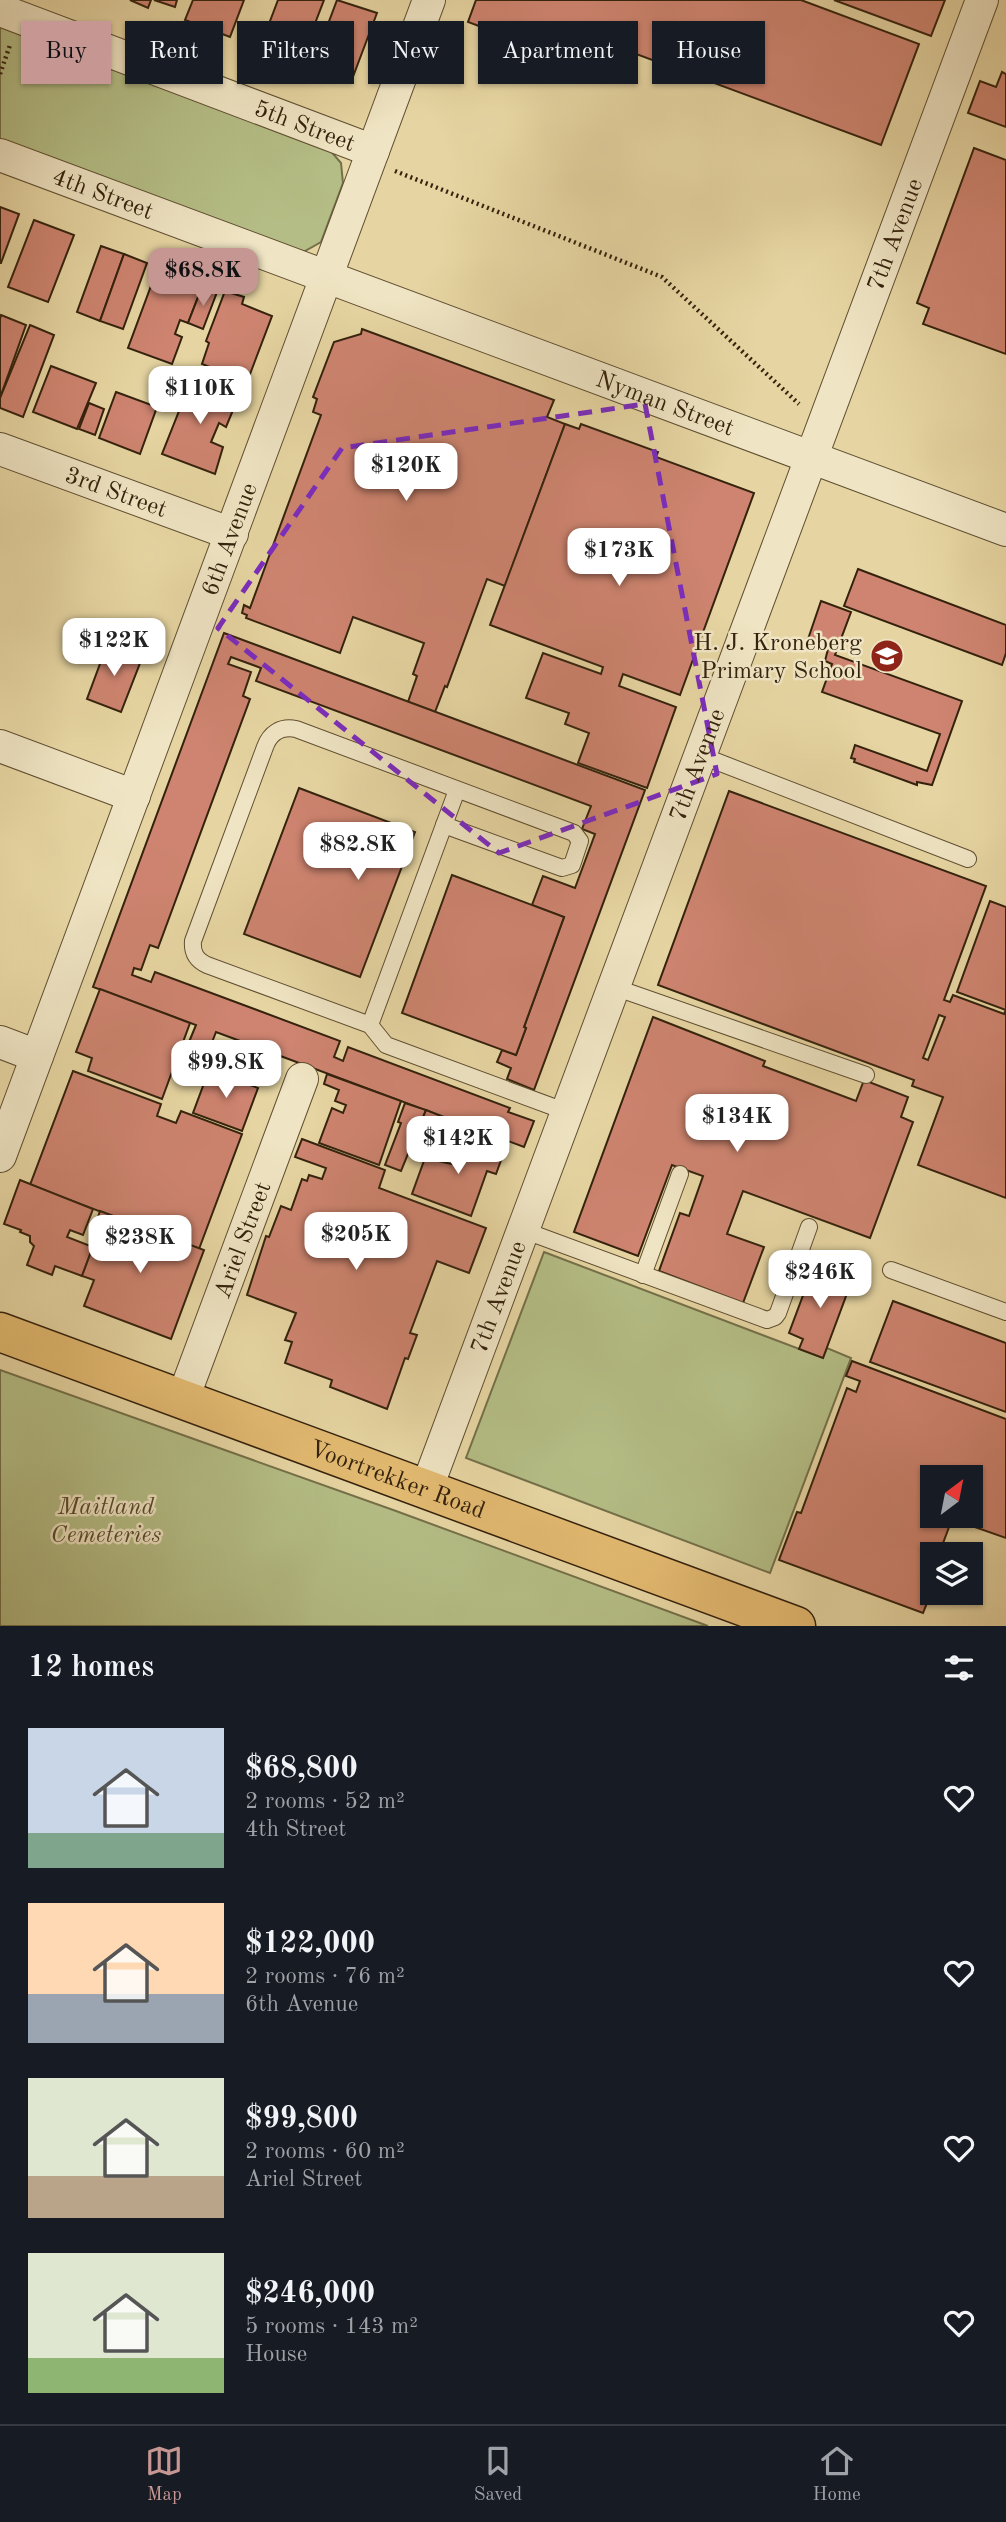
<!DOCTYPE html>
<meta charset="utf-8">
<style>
:root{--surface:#171b24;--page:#242831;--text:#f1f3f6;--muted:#9ea1a6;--line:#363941;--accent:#c59692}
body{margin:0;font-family:"Old Standard TT",serif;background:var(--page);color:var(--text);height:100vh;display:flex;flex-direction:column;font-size:26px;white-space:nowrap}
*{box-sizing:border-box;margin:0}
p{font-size:23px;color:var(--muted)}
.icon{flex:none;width:38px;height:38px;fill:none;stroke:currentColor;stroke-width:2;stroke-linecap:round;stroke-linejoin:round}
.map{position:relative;height:1626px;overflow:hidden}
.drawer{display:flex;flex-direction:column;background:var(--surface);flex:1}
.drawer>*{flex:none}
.hud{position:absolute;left:21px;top:21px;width:964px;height:63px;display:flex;gap:14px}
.needle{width:46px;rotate:32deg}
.buttons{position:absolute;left:920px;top:1465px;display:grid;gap:14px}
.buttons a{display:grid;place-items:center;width:63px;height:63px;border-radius:0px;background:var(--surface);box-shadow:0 2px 5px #0004;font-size:35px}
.price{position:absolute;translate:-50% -60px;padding:0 16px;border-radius:14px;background:#fff;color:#222;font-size:23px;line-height:46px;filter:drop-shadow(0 2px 4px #0008)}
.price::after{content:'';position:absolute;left:50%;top:42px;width:21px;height:16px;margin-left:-10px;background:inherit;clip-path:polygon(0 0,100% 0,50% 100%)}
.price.on{background:var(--accent);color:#111}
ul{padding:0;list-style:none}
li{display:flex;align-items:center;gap:21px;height:175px;padding:0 28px}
li span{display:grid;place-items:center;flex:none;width:196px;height:140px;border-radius:0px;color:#555}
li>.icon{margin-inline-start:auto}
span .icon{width:84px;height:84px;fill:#fffc;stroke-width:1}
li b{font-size:30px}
h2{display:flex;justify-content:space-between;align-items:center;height:84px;padding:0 28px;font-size:30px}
.chip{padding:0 24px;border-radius:0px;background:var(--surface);box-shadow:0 2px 5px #0004;font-size:24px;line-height:63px}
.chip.on{background:var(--accent);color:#111}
.menu{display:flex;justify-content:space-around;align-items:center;height:98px;border-top:2px solid var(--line);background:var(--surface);font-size:19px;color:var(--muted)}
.menu a{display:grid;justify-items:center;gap:4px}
.menu .on{color:var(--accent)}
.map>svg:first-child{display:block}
</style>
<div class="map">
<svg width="1006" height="1626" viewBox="0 0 1006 1626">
<rect width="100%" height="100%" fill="#e6d5a2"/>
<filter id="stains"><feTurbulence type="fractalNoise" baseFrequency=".00286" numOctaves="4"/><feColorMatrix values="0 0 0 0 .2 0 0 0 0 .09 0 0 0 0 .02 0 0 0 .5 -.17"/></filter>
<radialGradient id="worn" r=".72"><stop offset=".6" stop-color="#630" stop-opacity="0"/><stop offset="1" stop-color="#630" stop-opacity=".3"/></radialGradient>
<g fill="#b4bd85" stroke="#747049" stroke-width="2">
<polygon points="0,23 329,149 341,163 343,183 321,242 305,251 295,251 0,142"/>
<polygon points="544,1252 823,1358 827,1348 851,1358 770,1573 466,1458"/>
<polygon points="0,1370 396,1511 708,1626 0,1626"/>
</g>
<g fill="#ce8470" stroke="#34220d" stroke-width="2" fill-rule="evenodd">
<polygon points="130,0 151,0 148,8"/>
<polygon points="154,0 177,0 175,7"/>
<polygon points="193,0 244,0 230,37 185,20"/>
<polygon points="278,0 324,0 301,60 261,45"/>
<polygon points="337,0 377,13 351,82 312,67"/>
<polygon points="476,0 801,0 919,44 881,145 596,39 587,61 539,44 537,48 550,53 546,65 499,47 503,35 468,22"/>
<polygon points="834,0 945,0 931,36"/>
<polygon points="1002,72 1006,74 1006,127 968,113 980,81 996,87"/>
<polygon points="974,148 1006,160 1006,354 923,324 929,308 917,303"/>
<polygon points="0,207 19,214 1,263 0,263"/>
<polygon points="34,220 74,235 48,302 8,287"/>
<polygon points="101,246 124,254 100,321 77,312"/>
<polygon points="124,254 147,263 123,329 100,321"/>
<polygon points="158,267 203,284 188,323 180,320 175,334 182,337 172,364 128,348"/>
<polygon points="202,287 217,292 203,329 188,323"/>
<polygon points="225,291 244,297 242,304 272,316 247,382 202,364 209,343 206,341"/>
<polygon points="1,315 26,325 0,398 0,319"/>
<polygon points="30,325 54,335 23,417 0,408 0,398"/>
<polygon points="362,329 554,400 547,417 565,424 505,586 487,579 447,687 445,686 435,712 408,702 417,676 413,674 424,643 353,617 340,653 246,618 247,615 242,613 244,605 250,608 321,415 313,412 317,399 313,397 334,342 361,334"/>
<polygon points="51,366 96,383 77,429 33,412"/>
<polygon points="197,377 218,385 217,390 238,398 226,427 219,423 211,442 223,447 215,474 162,454 187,391 190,392"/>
<polygon points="116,392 157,407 140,454 99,438"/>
<polygon points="89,403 104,409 95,435 79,429"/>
<polygon points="565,424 579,429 581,424 658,452 656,457 754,493 680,695 623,674 619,686 676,707 647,788 578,763 589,733 565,724 569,713 526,698 543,653 601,674 603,667 490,625"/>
<polygon points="858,569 1006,625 1006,653 1002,665 844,606"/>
<polygon points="821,601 851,612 835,655 962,701 932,785 917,782 917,785 854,762 855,759 851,758 855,745 927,771 940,734 822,692 832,664 825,661 828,649 807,642"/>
<polygon points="224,633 645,790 534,1090 507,1079 511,1068 497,1062 502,1050 516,1055 526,1028 524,1027 564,917 532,905 543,876 575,888 595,834 582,829 591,806 256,681 261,668 231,657 228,664 251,672 243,696 250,699 158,948 150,945 141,970 134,968 132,975 151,982 155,972 340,1041 334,1057 343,1061 348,1047 510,1108 508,1112 534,1121 524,1147 216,1032 209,1050 189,1042 196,1025 93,987"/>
<polygon points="107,645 142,658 121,712 87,699"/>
<polygon points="299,788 415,832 360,977 244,934"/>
<path d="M 729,791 L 986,886 L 944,1000 L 950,1002 L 953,995 L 1004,1014 L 1006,1010 L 957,992 L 990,901 L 1006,907 L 1006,1198 L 918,1165 L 943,1097 L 912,1086 L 914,1080 L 658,985 ZM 939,1015 L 945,1017 L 928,1060 L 923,1058 Z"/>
<polygon points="452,875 564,917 524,1027 526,1028 516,1055 402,1013"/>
<polygon points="100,989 190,1023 162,1099 88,1071 92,1058 76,1052"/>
<polygon points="653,1017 765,1061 763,1066 856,1101 864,1080 908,1097 901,1117 913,1122 870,1238 743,1191 727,1234 764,1247 743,1303 659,1271 680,1213 689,1216 703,1176 672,1165 638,1256 574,1232"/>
<polygon points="209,1070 258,1088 242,1131 193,1113"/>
<polygon points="73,1071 161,1104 157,1116 176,1123 181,1111 242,1134 199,1249 30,1185"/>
<polygon points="327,1074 401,1101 379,1165 319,1143 332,1108 343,1113 346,1105 335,1101 339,1090 324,1084"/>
<polygon points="405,1103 426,1110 401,1171 385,1165 401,1123 398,1122"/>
<polygon points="426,1110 459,1123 454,1135 439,1129 429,1154 415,1148 424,1124 421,1123"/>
<polygon points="459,1136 504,1152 496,1174 487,1171 471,1216 412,1194 425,1158 452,1164 454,1159 451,1158"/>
<polygon points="302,1139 385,1170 379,1188 486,1228 469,1273 437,1261 410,1333 417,1335 408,1359 405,1358 387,1409 330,1387 332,1380 285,1363 292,1342 285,1340 296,1313 247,1295 266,1236 269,1237 281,1206 291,1210 302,1179 307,1181 309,1175 322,1179 326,1168 295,1157"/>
<polygon points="20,1180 93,1209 83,1235 70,1230 67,1237 93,1247 82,1276 55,1266 52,1275 27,1265 34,1246 30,1242 30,1236 20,1232 21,1230 4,1224"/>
<polygon points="100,1211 204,1250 171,1339 84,1306 94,1280 82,1276 103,1219 98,1217"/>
<polygon points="814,1266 852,1280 823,1358 799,1349 803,1339 789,1333"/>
<polygon points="893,1301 1006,1343 1006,1412 870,1362"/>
<path d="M 852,1361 L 1006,1419 L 1006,1538 L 952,1519 L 939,1554 L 933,1554 L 933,1588 L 923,1613 L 779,1560 L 797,1512 L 801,1513 L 847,1388 L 856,1392 L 860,1381 L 846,1376 ZM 933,1477 L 971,1477 L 971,1516 L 933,1516 Z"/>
</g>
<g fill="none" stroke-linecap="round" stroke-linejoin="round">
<defs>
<g id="service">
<polyline points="700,755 968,859"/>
<path d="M 444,825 L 562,868 L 572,865 L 580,841 L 574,833 L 296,729 C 281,726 270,733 265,747 L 193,941 C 192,953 196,960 207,965 L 370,1025 L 386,1045 L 567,1112"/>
<polyline points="614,987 866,1075"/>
<polyline points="370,1025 457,790"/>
<polyline points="523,1230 767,1320 775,1317 778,1313 809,1227"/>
<polyline points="891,1270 1006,1312"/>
<polyline points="643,1275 680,1174"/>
</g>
<g id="minor">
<path id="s1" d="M 0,10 L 373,151"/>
<path id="s2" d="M 0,155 L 1006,530"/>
<path id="s3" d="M 0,449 L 232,534"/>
<polyline points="0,746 134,796"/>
<polyline points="0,1042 37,1056"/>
<path id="s4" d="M 0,1156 L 429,0"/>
<path id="s5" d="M 182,1401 L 302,1079"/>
<path id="s6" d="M 426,1490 L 982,0"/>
</g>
<g id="primary">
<path id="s7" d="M 0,1332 L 796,1626"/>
</g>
</defs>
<use href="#service" stroke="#604f32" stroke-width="18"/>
<use href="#minor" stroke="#604f32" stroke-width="34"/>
<use href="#primary" stroke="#34220d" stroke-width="41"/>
<g stroke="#34220d" stroke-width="4.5" stroke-dasharray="2 3.5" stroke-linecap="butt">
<polyline points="0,74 10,45"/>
<polyline points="395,171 662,277 799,404"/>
</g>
<use href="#service" stroke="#efe4c3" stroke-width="16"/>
<use href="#minor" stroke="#efe4c3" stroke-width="32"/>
<use href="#primary" stroke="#e3ba71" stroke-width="38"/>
</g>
<path fill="none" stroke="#7b2cbf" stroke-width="5" stroke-dasharray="14 9" stroke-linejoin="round" d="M 645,404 L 717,774 L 499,853 L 218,628 L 342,448 Z"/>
<defs>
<symbol id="school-disc" viewBox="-11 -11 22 22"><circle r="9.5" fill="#8f2418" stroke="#efe4c3"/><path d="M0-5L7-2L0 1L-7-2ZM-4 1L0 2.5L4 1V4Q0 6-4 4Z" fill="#fff"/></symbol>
</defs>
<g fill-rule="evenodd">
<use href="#school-disc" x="868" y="637" width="38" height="38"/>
</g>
<g text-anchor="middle" stroke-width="5" stroke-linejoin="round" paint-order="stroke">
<g font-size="24" fill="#34220d" stroke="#efe4c3">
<text dy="8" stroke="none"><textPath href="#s1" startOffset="326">5th Street</textPath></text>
<text dy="8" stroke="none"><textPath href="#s2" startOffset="110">4th Street</textPath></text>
<text dy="8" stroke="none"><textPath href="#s6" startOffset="1340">7th Avenue</textPath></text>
<text dy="8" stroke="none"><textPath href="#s2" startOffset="710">Nyman Street</textPath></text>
<text dy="8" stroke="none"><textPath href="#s3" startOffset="124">3rd Street</textPath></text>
<text dy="8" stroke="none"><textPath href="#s4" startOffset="658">6th Avenue</textPath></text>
<text dy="8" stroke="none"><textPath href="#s6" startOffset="774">7th Avenue</textPath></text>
<text dy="8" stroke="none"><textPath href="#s5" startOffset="172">Ariel Street</textPath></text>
<text dy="8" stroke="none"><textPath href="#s6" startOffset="206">7th Avenue</textPath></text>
<text dy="8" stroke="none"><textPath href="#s7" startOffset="424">Voortrekker Road</textPath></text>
</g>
<g font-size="24" fill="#34220d" stroke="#efe4c3" text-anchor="end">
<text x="862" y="650">H. J. Kroneberg<tspan x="862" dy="28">Primary School</tspan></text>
</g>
<g font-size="24" font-style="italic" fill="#54492b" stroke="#efe4c3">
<text x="106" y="1514">Maitland<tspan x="106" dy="28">Cemeteries</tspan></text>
</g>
</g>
<rect width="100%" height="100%" filter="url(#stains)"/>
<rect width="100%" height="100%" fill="url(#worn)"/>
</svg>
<div class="buttons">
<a><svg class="needle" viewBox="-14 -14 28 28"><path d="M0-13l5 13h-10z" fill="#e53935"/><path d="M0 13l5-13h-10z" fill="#9ea1a6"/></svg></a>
<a><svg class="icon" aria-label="layers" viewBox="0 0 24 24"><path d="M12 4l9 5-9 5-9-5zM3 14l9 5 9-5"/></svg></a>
</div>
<b class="price on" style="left:203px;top:308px">$68.8K</b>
<b class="price" style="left:200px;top:426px">$110K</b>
<b class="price" style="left:406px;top:503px">$120K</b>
<b class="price" style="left:619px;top:588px">$173K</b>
<b class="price" style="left:114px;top:678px">$122K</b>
<b class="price" style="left:358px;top:882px">$82.8K</b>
<b class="price" style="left:226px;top:1100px">$99.8K</b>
<b class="price" style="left:737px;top:1154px">$134K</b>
<b class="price" style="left:458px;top:1176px">$142K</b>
<b class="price" style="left:356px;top:1272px">$205K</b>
<b class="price" style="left:140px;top:1275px">$238K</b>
<b class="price" style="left:820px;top:1310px">$246K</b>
<div class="hud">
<a class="chip on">Buy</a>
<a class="chip">Rent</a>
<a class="chip">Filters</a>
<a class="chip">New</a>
<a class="chip">Apartment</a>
<a class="chip">House</a>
</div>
</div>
<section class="drawer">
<h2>12 homes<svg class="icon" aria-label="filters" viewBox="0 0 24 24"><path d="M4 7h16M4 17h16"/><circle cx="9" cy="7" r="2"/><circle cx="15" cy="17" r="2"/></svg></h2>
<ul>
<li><span style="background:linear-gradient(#c9d6e8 75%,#7fa58c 0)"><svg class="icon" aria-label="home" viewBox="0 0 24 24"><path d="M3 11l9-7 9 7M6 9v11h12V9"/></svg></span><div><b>$68,800</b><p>2 rooms · 52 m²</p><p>4th Street</p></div><svg class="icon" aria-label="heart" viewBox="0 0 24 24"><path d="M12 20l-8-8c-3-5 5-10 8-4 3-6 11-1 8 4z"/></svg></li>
<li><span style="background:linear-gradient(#ffd9b3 65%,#9aa5b1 0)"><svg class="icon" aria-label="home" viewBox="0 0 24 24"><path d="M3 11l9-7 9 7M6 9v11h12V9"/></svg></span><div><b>$122,000</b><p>2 rooms · 76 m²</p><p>6th Avenue</p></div><svg class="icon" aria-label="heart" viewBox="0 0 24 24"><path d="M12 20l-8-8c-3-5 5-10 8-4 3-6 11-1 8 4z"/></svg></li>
<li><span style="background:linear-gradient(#dfe7d0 70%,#b9a48a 0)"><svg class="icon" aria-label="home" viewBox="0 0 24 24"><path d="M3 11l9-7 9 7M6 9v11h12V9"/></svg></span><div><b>$99,800</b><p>2 rooms · 60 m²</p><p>Ariel Street</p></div><svg class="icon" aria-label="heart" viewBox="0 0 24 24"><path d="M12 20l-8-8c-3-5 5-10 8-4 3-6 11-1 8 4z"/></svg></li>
<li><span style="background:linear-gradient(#dfe7d0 75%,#8fb573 0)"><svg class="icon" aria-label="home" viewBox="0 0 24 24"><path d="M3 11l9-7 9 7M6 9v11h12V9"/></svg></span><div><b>$246,000</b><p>5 rooms · 143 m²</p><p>House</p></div><svg class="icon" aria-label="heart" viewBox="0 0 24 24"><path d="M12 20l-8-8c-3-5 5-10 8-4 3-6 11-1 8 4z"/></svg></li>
</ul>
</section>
<nav class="menu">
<a class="on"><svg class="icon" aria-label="map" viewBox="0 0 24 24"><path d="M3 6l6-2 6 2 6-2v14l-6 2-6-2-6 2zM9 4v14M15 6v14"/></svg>Map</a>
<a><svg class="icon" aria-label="saved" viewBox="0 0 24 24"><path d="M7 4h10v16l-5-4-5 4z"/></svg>Saved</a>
<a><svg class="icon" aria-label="home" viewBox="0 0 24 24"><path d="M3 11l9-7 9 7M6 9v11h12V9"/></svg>Home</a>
</nav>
